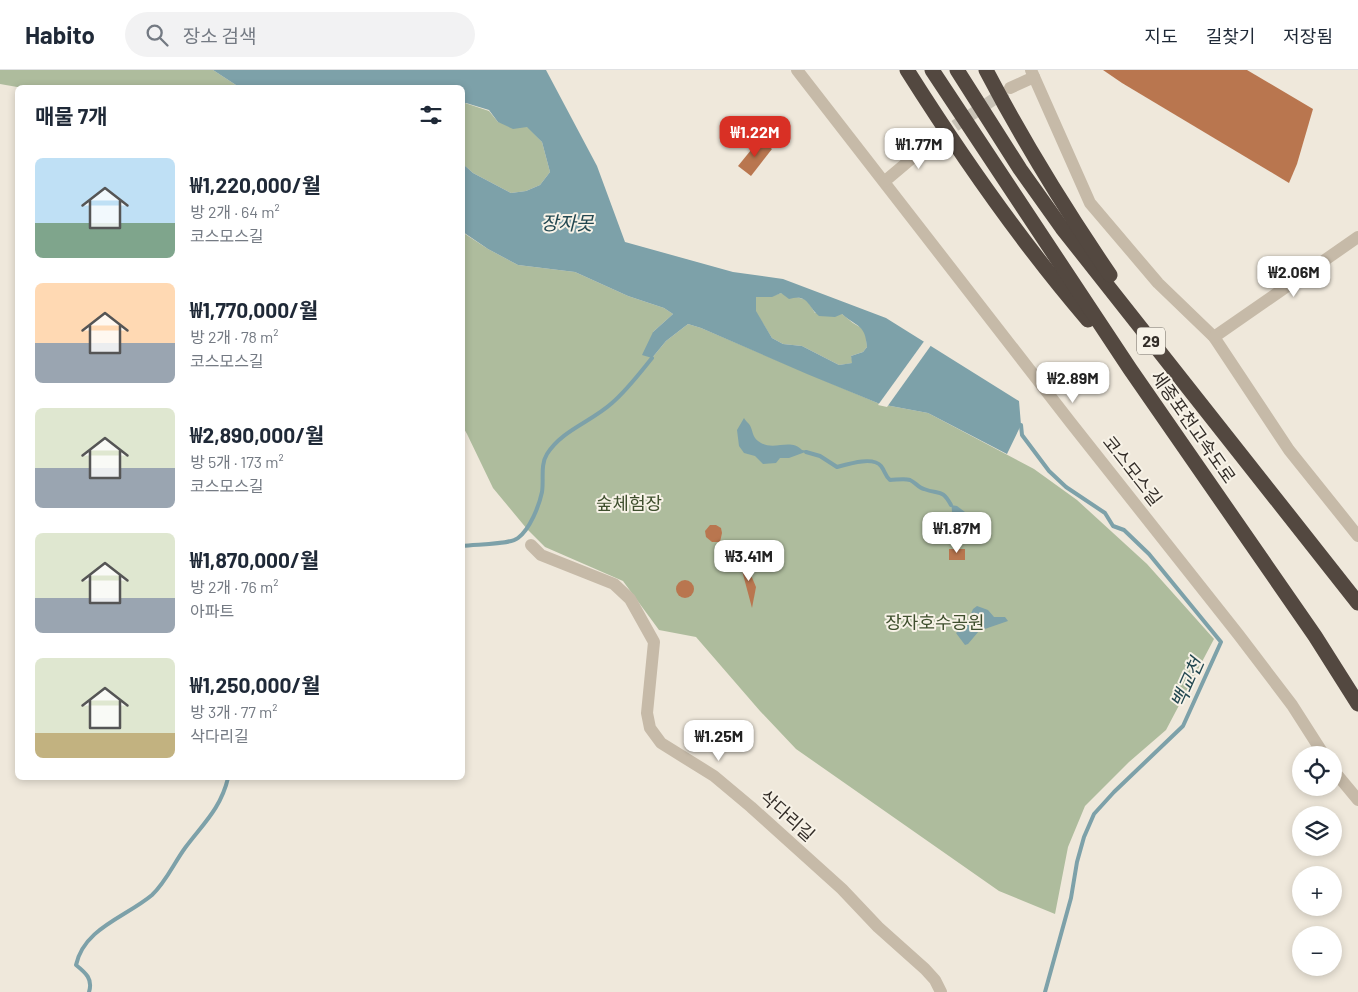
<!DOCTYPE html>
<html lang="ko">
<meta charset="utf-8">
<style>
:root{--surface:#fff;--page:#f2f2f3;--text:#1f2937;--muted:#747a83;--line:#e0e1e3;--accent:#d93025}
body{margin:0;font-family:Barlow,"Noto Sans KR",sans-serif;background:var(--page);color:var(--text);height:100vh;display:flex;flex-direction:column;font-size:19px;white-space:nowrap}
*{box-sizing:border-box;margin:0}
p{font-size:16px;color:var(--muted)}
.icon{flex:none;width:28px;height:28px;fill:none;stroke:currentColor;stroke-width:2;stroke-linecap:round;stroke-linejoin:round}
.map{position:relative;flex:1;overflow:hidden}
.side{position:absolute;left:15px;top:15px;width:450px;height:695px;display:flex;flex-direction:column;background:var(--surface);border-radius:8px;box-shadow:0 2px 8px #0003}
.side>*{flex:none}
.controls{position:absolute;left:1292px;top:676px;display:grid;gap:10px}
.controls a{display:grid;place-items:center;width:50px;height:50px;border-radius:50%;background:var(--surface);box-shadow:0 2px 8px #0003;font-size:25px}
.price{position:absolute;translate:-50% -42px;padding:0 11px;border-radius:10px;background:#fff;color:#222;font-size:16px;line-height:32px;filter:drop-shadow(0 1px 2px #0008)}
.price::after{content:'';position:absolute;left:50%;top:30px;width:15px;height:11px;margin-left:-8px;background:inherit;clip-path:polygon(0 0,100% 0,50% 100%)}
.price.active{background:var(--accent);color:#fff}
ul{padding:0;list-style:none}
li{display:flex;align-items:center;gap:15px;height:125px;padding:0 20px}
li span{display:grid;place-items:center;flex:none;width:140px;height:100px;border-radius:8px;color:#555}
li>.icon{margin-inline-start:auto}
span .icon{width:60px;height:60px;fill:#fffc;stroke-width:1}
li b{font-size:21px}
h2{display:flex;justify-content:space-between;align-items:center;height:60px;padding:0 20px;font-size:21px}
header{display:flex;align-items:center;gap:30px;box-sizing:border-box;height:70px;padding:0 25px;background:var(--surface);border-bottom:1px solid var(--line)}
header strong{font-size:24px}
nav{display:flex;gap:28px;margin-inline-start:auto;font-size:18px}
.search{width:350px;height:45px;background:var(--page);display:flex;align-items:center;gap:12px;box-sizing:border-box;padding:0 18px;border-radius:28px;color:var(--muted);font-size:19px}
.map>svg:first-child{display:block}
</style>
<header>
<strong>Habito</strong>
<div class="search"><svg class="icon" aria-label="search" viewBox="0 0 24 24"><circle cx="10" cy="10" r="6"/><path d="M15 15l6 6"/></svg>장소 검색</div>
<nav><a>지도</a><a>길찾기</a><a>저장됨</a></nav>
</header>
<div class="map">
<svg width="1358" height="922" viewBox="0 0 1358 922">
<rect width="100%" height="100%" fill="#efe8db"/>
<g fill="#aebc9d">
<polygon points="0,0 213,0 239,17 23,18 0,14"/>
<polygon points="465,33 489,41 498,52 527,56 542,72 550,102 540,115 526,121 511,123 473,103 463,94 462,34"/>
<polygon points="462,162 488,179 518,195 575,202 628,226 664,238 673,244 653,262 652,288 666,271 688,254 701,258 880,334 928,343 1034,399 1077,430 1147,494 1214,569 1166,660 1129,692 1085,736 1068,777 1055,844 999,821 796,679 760,641 696,567 659,560 623,511 545,477 527,459 493,418 467,364 463,357"/>
<polygon points="781,223 807,230 815,243 842,244 853,253 863,259 866,265 867,277 863,282 851,286 853,293 839,295 802,276 783,274 772,268 755,241 756,226 772,226"/>
</g>
<g fill="#7da1a9" fill-rule="evenodd">
<path d="M 213,0 L 546,0 L 597,96 L 625,172 L 733,202 L 783,209 L 886,248 L 1019,331 L 1021,355 L 1007,384 L 928,343 L 880,334 L 807,304 L 701,258 L 688,254 L 666,271 L 652,288 L 642,285 L 653,262 L 673,244 L 664,238 L 628,226 L 575,202 L 518,195 L 488,179 L 463,162 L 463,94 L 473,103 L 511,123 L 526,121 L 540,115 L 550,102 L 542,72 L 527,57 L 513,59 L 498,52 L 489,40 L 466,33 L 463,34 L 462,18 L 239,17 ZM 781,223 L 789,229 C 809,224 807,236 819,246 L 835,247 L 842,244 C 858,258 865,254 867,277 L 863,282 L 851,286 L 852,293 L 839,295 L 802,276 L 783,274 L 772,268 L 756,241 L 756,227 L 772,227 Z"/>
<path d="M 744,348 C 745,350 747,352 749,354 C 753,359 752,367 758,371 C 773,383 789,367 802,380 L 808,381 L 789,388 L 780,388 L 776,393 L 763,394 L 755,386 L 744,383 L 739,376 L 737,360 Z"/>
<path d="M 951,435 L 957,436 L 973,448 L 975,458 C 967,467 957,462 953,451 C 951,446 953,441 951,435 Z"/>
<polygon points="977,536 988,540 994,547 1005,547 1008,551 979,561 968,574 965,575 956,563 967,553 973,539"/>
</g>
<polygon fill="#efe8db" points="925,270 932,274 887,337 878,335"/>
<g fill="none" stroke-linecap="round" stroke-linejoin="round">
<g stroke="#7da1a9" stroke-width="4">
<polyline points="1021,355 1022,365 1049,401 1066,417 1105,443 1113,456 1124,460 1149,484 1221,572 1183,656 1114,722 1094,744 1084,767 1077,792 1071,828 1045,922"/>
<path d="M 806,382 L 820,386 L 837,397 C 848,394 873,386 881,396 C 885,401 885,406 890,410 C 896,410 904,408 910,410 C 915,412 919,418 924,419 C 939,425 942,418 951,435"/>
<path d="M 462,476 C 476,474 509,475 518,468 C 530,459 539,436 542,422 C 544,410 540,395 547,384 C 562,360 591,352 612,333 C 627,320 639,304 652,288"/>
<path d="M 89,922 C 93,909 86,903 76,895 C 84,858 126,847 152,825 C 166,812 174,793 185,778 C 203,754 221,738 228,708"/>
</g>
</g>
<g fill="#b9764f">
<polygon points="1103,0 1247,0 1313,39 1297,94 1289,113 1122,13"/>
<polygon points="760,69 772,79 751,106 738,96"/>
<polygon points="710,455 716,455 721,458 722,463 720,472 712,472 706,467 705,461"/>
<rect x="949" y="479" width="16" height="11"/>
<polygon points="745,491 756,517 752,538 740,493"/>
<circle cx="685" cy="519" r="9"/>
</g>
<g fill="none" stroke-linecap="round" stroke-linejoin="round">
<polyline stroke="#c9c3b7" stroke-width="12" stroke-dasharray="12 6" stroke-linecap="butt" points="940,66 1006,21"/>
<g stroke="#c6baa8" stroke-width="12">
<polyline points="797,0 1071,353 1238,564 1292,635 1324,685"/>
<polyline points="1031,0 1090,133 1158,213 1214,267 1289,380 1358,466"/>
<polyline points="1010,18 1034,7"/>
<polyline points="885,111 936,68"/>
<polyline points="1214,267 1358,167"/>
<polyline points="531,475 541,485 614,514 630,529 654,572 647,643 650,658 661,673 714,706 751,737 842,819 878,857 925,899 935,910 941,922"/>
<polyline points="1334,701 1358,730"/>
</g>
<g stroke="#534840" stroke-width="15">
<path d="M 907,0 C 962,87 1021,172 1088,250"/>
<polyline points="932,0 1130,299 1315,566 1358,634"/>
<polyline points="957,0 1020,99 1062,158 1358,533"/>
<path d="M 986,0 C 1023,71 1065,139 1110,205"/>
</g>
</g>
<g text-anchor="middle" stroke-width="4" stroke-linejoin="round" paint-order="stroke">
<rect fill="#f7f2e7" stroke="#6e6861" stroke-width="1" x="1137" y="257.5" width="28" height="27" rx="4"/>
<g font-size="16" font-weight="bold" fill="#332d28">
<text x="1151" y="277">29</text>
</g>
<g font-size="18" fill="#332d28" stroke="#f7f2e7">
<text transform="translate(1193 357) rotate(55)" y="6">세종포천고속도로</text>
<text transform="translate(1132 401) rotate(52)" y="6">코스모스길</text>
<text transform="translate(787 746) rotate(42)" y="6">삭다리길</text>
</g>
<g font-size="18" fill="#3f4f2e" stroke="#f7f2e7">
<text x="629" y="440">숲체험장</text>
<text x="935" y="559">장자호수공원</text>
</g>
<g font-size="19" font-style="italic" fill="#224750" stroke="#f7f2e7">
<text x="567" y="160">장자못</text>
<text transform="translate(1187 613) rotate(-66)" y="7">백교천</text>
</g>
</g>
</svg>
<div class="controls">
<a><svg class="icon" aria-label="locate" viewBox="0 0 24 24"><circle cx="12" cy="12" r="6"/><path d="M12 2v4M12 18v4M2 12h4M18 12h4"/></svg></a>
<a><svg class="icon" aria-label="layers" viewBox="0 0 24 24"><path d="M12 4l9 5-9 5-9-5zM3 14l9 5 9-5"/></svg></a>
<a>+</a>
<a>−</a>
</div>
<b class="price active" style="left:755px;top:88px">₩1.22M</b>
<b class="price" style="left:919px;top:100px">₩1.77M</b>
<b class="price" style="left:1294px;top:228px">₩2.06M</b>
<b class="price" style="left:1073px;top:334px">₩2.89M</b>
<b class="price" style="left:957px;top:484px">₩1.87M</b>
<b class="price" style="left:749px;top:512px">₩3.41M</b>
<b class="price" style="left:719px;top:692px">₩1.25M</b>
<section class="side">
<h2>매물 7개<svg class="icon" aria-label="filters" viewBox="0 0 24 24"><path d="M4 7h16M4 17h16"/><circle cx="9" cy="7" r="2"/><circle cx="15" cy="17" r="2"/></svg></h2>
<ul>
<li><span style="background:linear-gradient(#bfe0f5 65%,#7fa58c 0)"><svg class="icon" aria-label="home" viewBox="0 0 24 24"><path d="M3 11l9-7 9 7M6 9v11h12V9"/></svg></span><div><b>₩1,220,000/월</b><p>방 2개 · 64 m²</p><p>코스모스길</p></div></li>
<li><span style="background:linear-gradient(#ffd9b3 60%,#9aa5b1 0)"><svg class="icon" aria-label="home" viewBox="0 0 24 24"><path d="M3 11l9-7 9 7M6 9v11h12V9"/></svg></span><div><b>₩1,770,000/월</b><p>방 2개 · 78 m²</p><p>코스모스길</p></div></li>
<li><span style="background:linear-gradient(#dfe7d0 60%,#9aa5b1 0)"><svg class="icon" aria-label="home" viewBox="0 0 24 24"><path d="M3 11l9-7 9 7M6 9v11h12V9"/></svg></span><div><b>₩2,890,000/월</b><p>방 5개 · 173 m²</p><p>코스모스길</p></div></li>
<li><span style="background:linear-gradient(#dfe7d0 65%,#9aa5b1 0)"><svg class="icon" aria-label="home" viewBox="0 0 24 24"><path d="M3 11l9-7 9 7M6 9v11h12V9"/></svg></span><div><b>₩1,870,000/월</b><p>방 2개 · 76 m²</p><p>아파트</p></div></li>
<li><span style="background:linear-gradient(#dfe7d0 75%,#c2b280 0)"><svg class="icon" aria-label="home" viewBox="0 0 24 24"><path d="M3 11l9-7 9 7M6 9v11h12V9"/></svg></span><div><b>₩1,250,000/월</b><p>방 3개 · 77 m²</p><p>삭다리길</p></div></li>
</ul>
</section>
</div>
